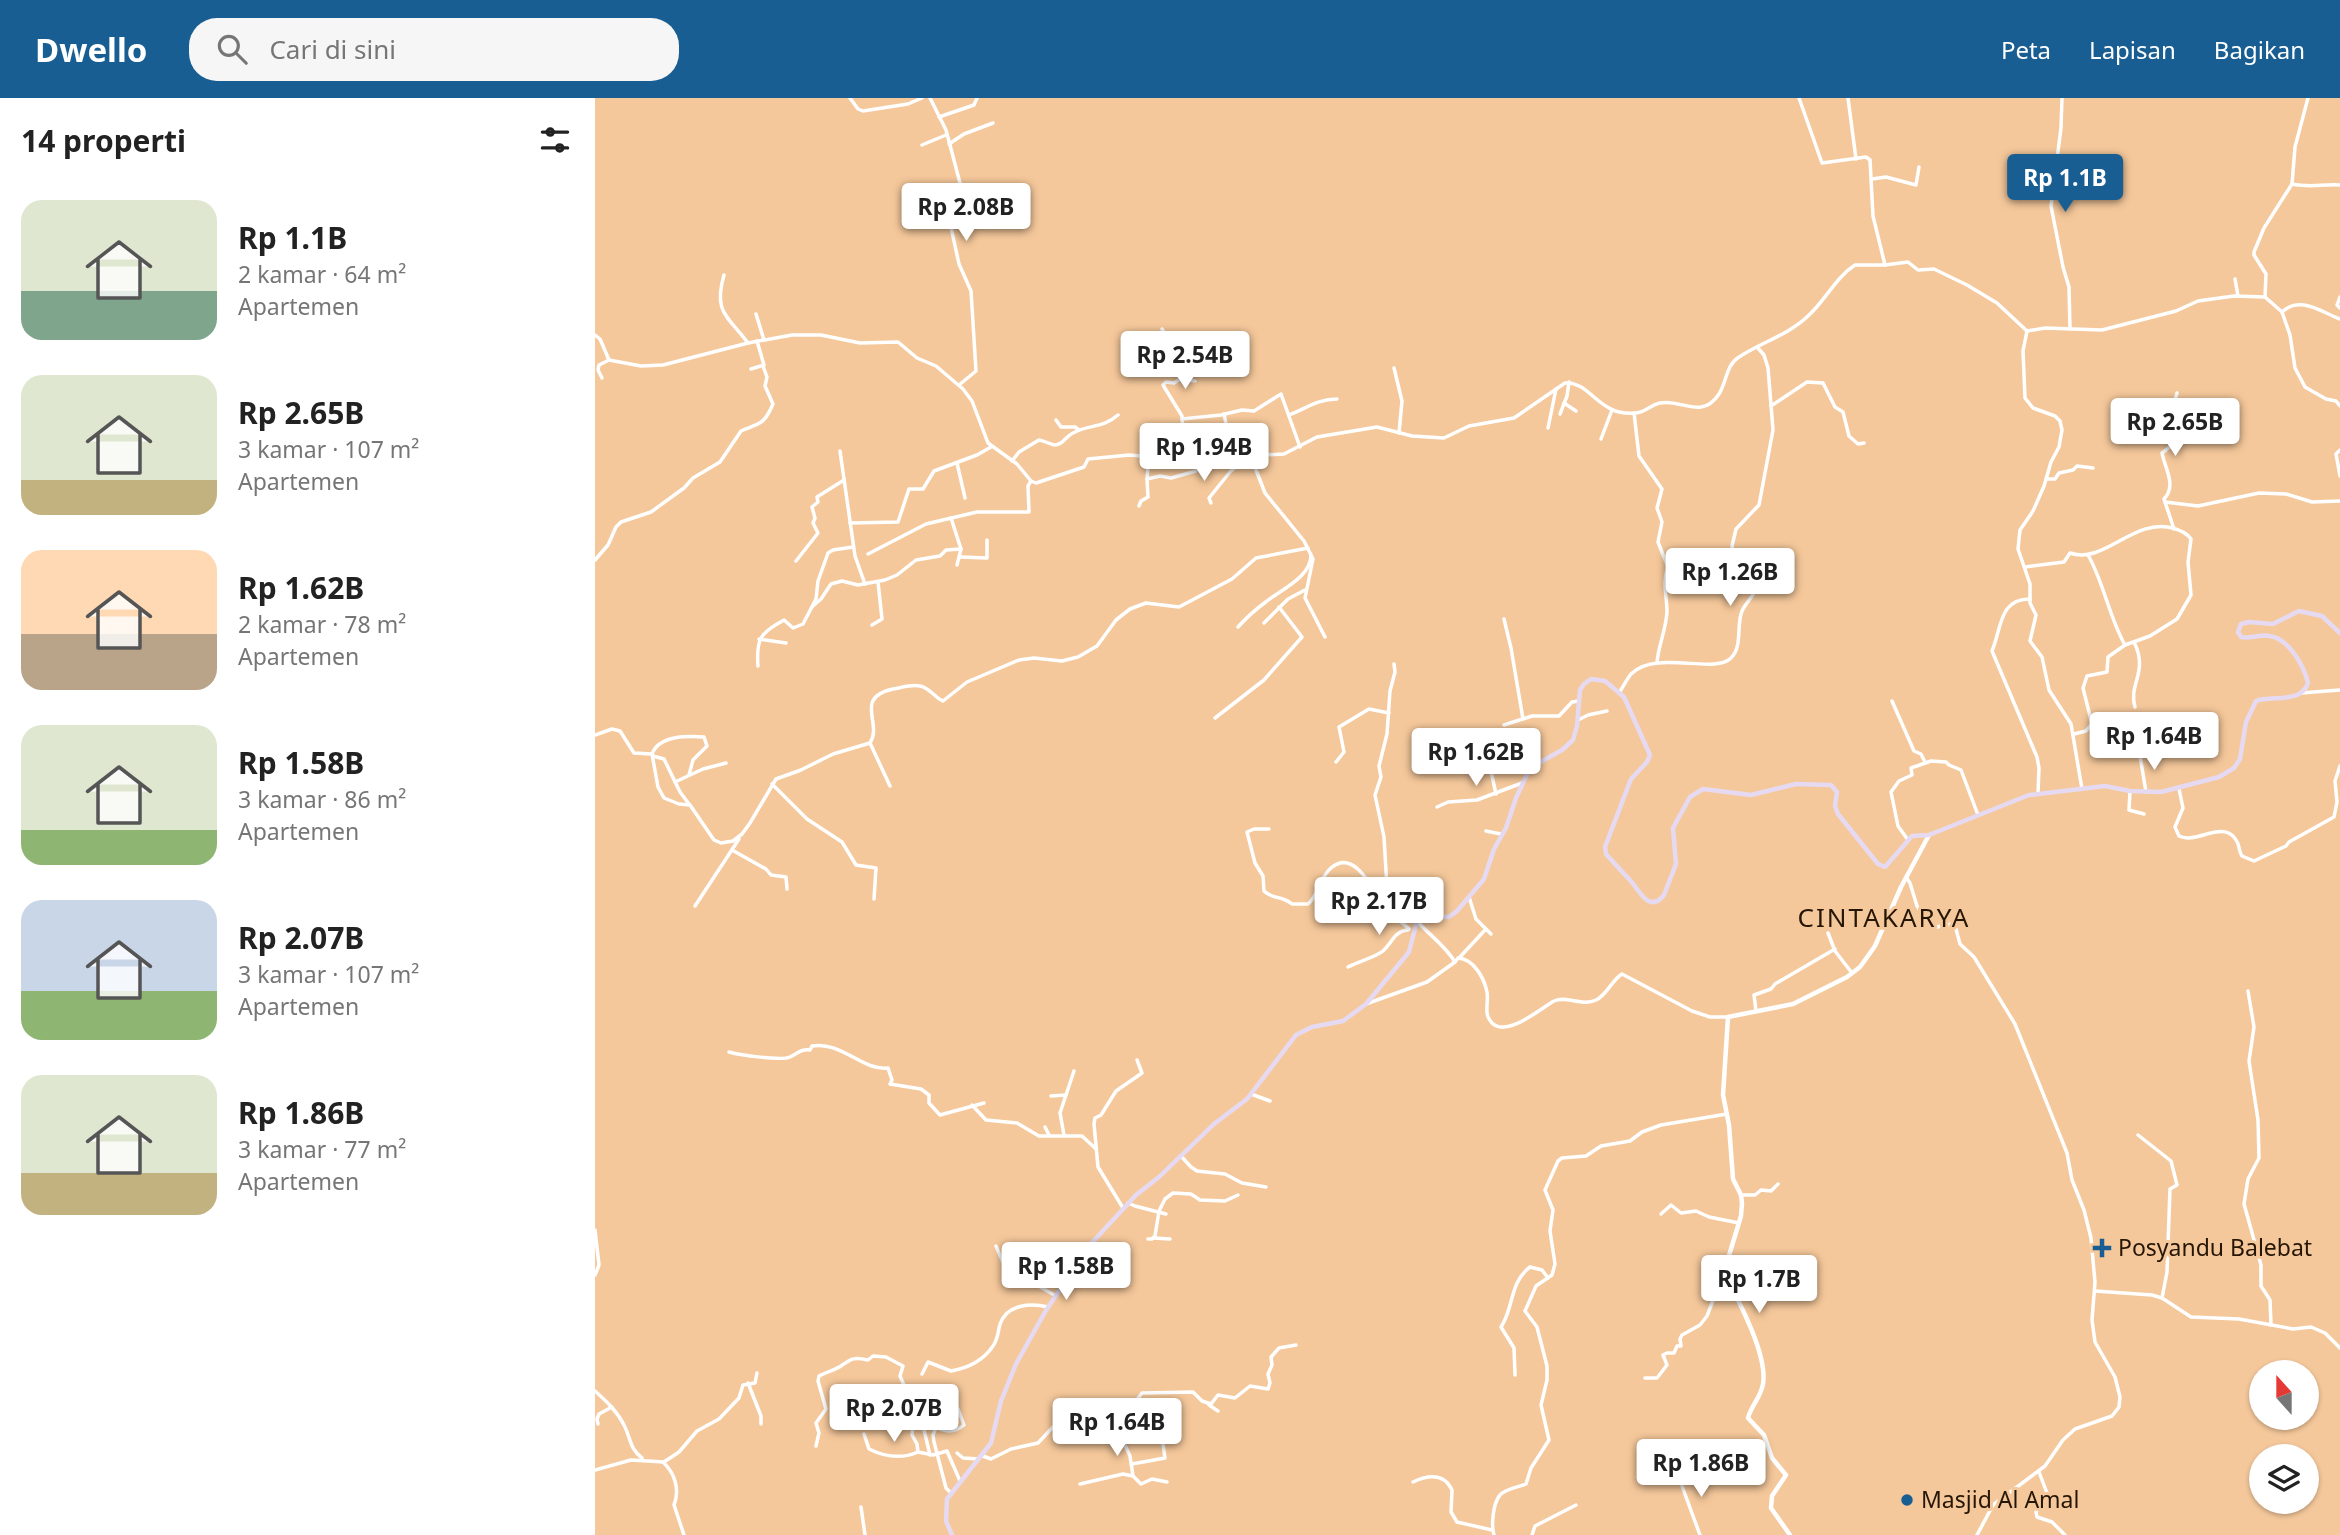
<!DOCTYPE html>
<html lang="id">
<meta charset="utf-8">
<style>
:root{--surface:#fff;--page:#f6f6f6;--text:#222;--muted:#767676;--accent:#185e92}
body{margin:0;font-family:"Noto Sans",sans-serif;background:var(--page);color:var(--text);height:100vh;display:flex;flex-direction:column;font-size:26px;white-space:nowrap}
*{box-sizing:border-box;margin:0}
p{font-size:23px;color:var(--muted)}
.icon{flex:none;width:38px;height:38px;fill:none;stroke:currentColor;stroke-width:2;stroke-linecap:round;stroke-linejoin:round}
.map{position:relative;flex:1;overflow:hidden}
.details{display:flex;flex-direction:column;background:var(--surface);width:595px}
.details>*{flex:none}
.needle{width:46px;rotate:339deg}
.buttons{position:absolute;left:1654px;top:1262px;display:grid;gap:14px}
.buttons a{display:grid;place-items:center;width:70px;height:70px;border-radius:50%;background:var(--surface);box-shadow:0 2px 5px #0004;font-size:35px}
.price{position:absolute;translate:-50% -60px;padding:0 16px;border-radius:7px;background:#fff;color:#222;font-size:23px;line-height:46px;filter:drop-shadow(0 2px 4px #0008)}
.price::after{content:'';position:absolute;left:50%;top:42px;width:21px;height:16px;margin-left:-10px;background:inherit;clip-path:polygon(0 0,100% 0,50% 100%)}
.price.selected{background:var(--accent);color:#fff}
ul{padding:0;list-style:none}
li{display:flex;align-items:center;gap:21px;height:175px;padding:0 21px}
li span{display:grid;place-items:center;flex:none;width:196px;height:140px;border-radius:21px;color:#555}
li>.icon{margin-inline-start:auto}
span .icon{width:84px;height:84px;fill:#fffc;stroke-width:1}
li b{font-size:30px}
h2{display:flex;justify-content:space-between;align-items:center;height:84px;padding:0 21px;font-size:30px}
header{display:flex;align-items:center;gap:42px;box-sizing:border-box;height:98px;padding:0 35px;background:var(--accent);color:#fff}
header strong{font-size:33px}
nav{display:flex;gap:38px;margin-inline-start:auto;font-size:24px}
.search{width:490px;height:63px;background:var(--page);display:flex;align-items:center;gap:18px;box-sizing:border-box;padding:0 24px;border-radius:28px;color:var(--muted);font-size:26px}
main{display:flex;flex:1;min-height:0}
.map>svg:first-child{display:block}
</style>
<header>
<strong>Dwello</strong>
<div class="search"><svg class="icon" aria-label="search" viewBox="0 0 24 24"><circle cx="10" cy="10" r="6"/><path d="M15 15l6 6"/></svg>Cari di sini</div>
<nav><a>Peta</a><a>Lapisan</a><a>Bagikan</a></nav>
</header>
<main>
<section class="details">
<h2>14 properti<svg class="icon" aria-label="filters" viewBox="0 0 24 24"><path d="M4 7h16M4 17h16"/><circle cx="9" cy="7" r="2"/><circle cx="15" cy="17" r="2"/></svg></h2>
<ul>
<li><span style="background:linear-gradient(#dfe7d0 65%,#7fa58c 0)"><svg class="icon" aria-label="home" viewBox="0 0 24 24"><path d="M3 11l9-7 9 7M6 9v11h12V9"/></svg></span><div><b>Rp 1.1B</b><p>2 kamar · 64 m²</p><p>Apartemen</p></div></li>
<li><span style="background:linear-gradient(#dfe7d0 75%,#c2b280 0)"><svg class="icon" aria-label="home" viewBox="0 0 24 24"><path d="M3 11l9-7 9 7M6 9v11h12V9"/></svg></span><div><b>Rp 2.65B</b><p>3 kamar · 107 m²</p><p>Apartemen</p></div></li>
<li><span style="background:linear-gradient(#ffd9b3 60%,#b9a48a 0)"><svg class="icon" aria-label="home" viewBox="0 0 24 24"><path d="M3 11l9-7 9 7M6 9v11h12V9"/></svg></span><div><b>Rp 1.62B</b><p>2 kamar · 78 m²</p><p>Apartemen</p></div></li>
<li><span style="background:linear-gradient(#dfe7d0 75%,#8fb573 0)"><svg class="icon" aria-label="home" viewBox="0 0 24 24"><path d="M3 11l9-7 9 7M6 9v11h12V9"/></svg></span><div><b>Rp 1.58B</b><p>3 kamar · 86 m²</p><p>Apartemen</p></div></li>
<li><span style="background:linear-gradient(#c9d6e8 65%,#8fb573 0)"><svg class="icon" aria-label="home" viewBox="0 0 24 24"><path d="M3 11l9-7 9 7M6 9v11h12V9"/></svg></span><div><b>Rp 2.07B</b><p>3 kamar · 107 m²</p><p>Apartemen</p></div></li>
<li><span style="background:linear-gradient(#dfe7d0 70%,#c2b280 0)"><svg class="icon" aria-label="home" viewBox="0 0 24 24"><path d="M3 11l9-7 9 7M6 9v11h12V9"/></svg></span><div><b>Rp 1.86B</b><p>3 kamar · 77 m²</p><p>Apartemen</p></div></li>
</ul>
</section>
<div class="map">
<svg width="1745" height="1437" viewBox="0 0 1745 1437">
<rect width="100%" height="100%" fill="#f5c89b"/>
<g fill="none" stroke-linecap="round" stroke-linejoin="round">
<g stroke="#fff" stroke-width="3.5">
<polyline points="255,0 263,11 268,13 313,6 327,0"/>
<polyline points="335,0 351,32 365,85 356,100 352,111 364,166 376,193 381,273 364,287"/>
<polyline points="1204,0 1227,65 1271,59 1275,62 1278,118 1290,167"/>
<polyline points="1253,0 1261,61"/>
<polyline points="1467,0 1466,30 1456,108 1468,169 1474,189 1475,231"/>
<polyline points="344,19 379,7 382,0"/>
<polyline points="354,46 369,36 398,25"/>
<polyline points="327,47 351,37"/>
<polyline points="1277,81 1291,79 1321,87 1324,69"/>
<path d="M 1697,86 C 1715,90 1727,86 1745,87"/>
<path d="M 129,177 C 118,215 133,218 153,245"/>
<polyline points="1640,181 1643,198"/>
<polyline points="1670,199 1671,176 1659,157 1659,154 1669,130 1697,86 1700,49 1713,0"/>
<polyline points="1745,199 1742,207 1745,210"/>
<path d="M 1687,214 C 1705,197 1726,214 1745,221"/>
<polyline points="161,216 169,242"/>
<polyline points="567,231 582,255 577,257 581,264 585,281 579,285 571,284 568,287 587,318 588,337 585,361"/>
<polyline points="1432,233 1428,253 1430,300 1438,310 1460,318 1465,323 1467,332 1464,349 1456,364 1449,388 1438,413 1425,432 1423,451 1435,486 1435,505 1441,517 1435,543 1447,559 1454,592 1476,626 1487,691"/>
<path d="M 0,237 L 5,241 L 14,262 L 46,268 L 68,267 L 153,245 L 197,237 L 226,237 L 265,245 L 303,244 L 322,260 L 341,268 L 368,291 L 377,303 L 393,345 L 422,366 L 436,383 L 441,385 L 489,369 L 493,361 L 534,357 L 585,361 L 689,356 L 722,339 L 782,329 L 817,338 L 849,340 L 874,328 L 919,320 L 970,285 C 996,283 1003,319 1041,315 C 1050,314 1056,307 1065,305 C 1086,300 1106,323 1124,296 C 1132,283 1131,267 1144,259 C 1167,244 1193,237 1213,218 C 1230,203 1241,179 1260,167 L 1290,167 L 1313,164 L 1323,172 L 1339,171 L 1372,187 L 1402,205 L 1432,233 L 1450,230 L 1507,232 L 1581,213 L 1603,203 L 1639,198 L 1670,199 L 1687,214 L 1695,237 L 1700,270 L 1710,289 L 1731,301 L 1741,303 L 1745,308"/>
<polyline points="799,270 807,303 804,335"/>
<polyline points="156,271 169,267 162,243"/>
<polyline points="7,280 3,272 4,267 14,262"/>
<polyline points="584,280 600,283"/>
<polyline points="969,305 981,313"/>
<polyline points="1176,308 1212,284 1228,285 1240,309 1248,314 1254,338 1263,346 1269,345"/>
<path d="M 1039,315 L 1044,358 L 1067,391 L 1062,410 L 1067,424 L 1063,444 L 1073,469 C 1067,484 1072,499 1072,514 C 1071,532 1063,548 1062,565"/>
<polyline points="629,316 634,340 634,359"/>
<polyline points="965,316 972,298 974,284"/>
<path d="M 694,317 C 712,310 723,301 742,301"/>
<polyline points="587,321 626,317 647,312 659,313 686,296 705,349"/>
<polyline points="461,322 466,329 480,329 484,332"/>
<polyline points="953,330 961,291"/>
<polyline points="1006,341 1017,312"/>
<polyline points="1560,344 1580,340"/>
<polyline points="1745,352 1741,356 1745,378"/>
<polyline points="245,353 260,458 270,486"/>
<polyline points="658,357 661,372 670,395 709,443 718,461 710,500 730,539"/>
<polyline points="573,361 581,330"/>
<path d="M 417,363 L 424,354 L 444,342 C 450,343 454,346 460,347 C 468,347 471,338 478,335 C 494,326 507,331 523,317"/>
<polyline points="362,365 370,400"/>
<polyline points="552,381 554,358"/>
<polyline points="1451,381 1460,381 1464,375 1478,372 1482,368 1498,370"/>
<polyline points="1570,404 1603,408 1664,395 1691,396 1717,404 1745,403"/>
<polyline points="616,405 614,400 635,374 645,365 643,358"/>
<polyline points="544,408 546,403 553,399 552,381 565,378 576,380 601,373 602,359"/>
<polyline points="356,420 366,451 362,467"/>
<polyline points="255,425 303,424 314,391 328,391 339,373 382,357 396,349"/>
<path d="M 1579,431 L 1569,401 C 1582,387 1570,371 1567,355 L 1581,344 L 1576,317 L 1582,295"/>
<polyline points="273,456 331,426 382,414 434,414 433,388 436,383"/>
<path d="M 1493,457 C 1509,485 1514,519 1530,547"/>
<polyline points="365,459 392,460 392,442"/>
<path d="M 0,462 L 13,447 L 21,429 L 26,424 L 56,414 L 89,390 L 98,380 L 125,364 L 146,333 C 165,325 169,327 178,306 L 170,288 L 172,279 L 168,268"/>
<polyline points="201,463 223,435 218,425 220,420 217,409 223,404 222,399 249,382"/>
<path d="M 1430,469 L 1469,464 L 1475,455 C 1509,467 1539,419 1578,430 C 1586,433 1592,435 1596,441 L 1593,464 L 1596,497 L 1582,521 L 1555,538 L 1530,547 L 1513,559 L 1512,574 L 1492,578 L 1488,590 L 1497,626 L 1491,633 L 1479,636"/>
<path d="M 1435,501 C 1404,501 1407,529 1397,553 L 1442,659 L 1444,670 L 1443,695"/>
<polyline points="218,508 226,501 236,486 247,483 263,487 290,482 302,477 321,462 345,458 351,452 366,451"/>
<polyline points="909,521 916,550 928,621"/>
<polyline points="669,525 693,501 710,492"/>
<polyline points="277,527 287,521 283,484"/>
<path d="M 643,529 C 652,519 661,511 672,503 C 687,491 716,479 716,457"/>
<polyline points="164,541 191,545"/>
<path d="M 1539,544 C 1554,574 1533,586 1540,609"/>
<polyline points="799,566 800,574 795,593 792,636 784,668 786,679 780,697 789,739 792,790 814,805 827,819"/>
<path d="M 163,568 C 161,541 165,535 189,522 L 198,530 L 208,526 L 221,501 L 223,483 L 233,455 L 238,452 L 258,449"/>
<path d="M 1024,595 C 1028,589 1032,581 1036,576 C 1061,551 1119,577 1136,560 C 1148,548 1141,527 1147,513 C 1151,504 1159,499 1161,489 L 1159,483 L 1140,464 L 1137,448 L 1141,431 L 1164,407 L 1178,332 L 1173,270 L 1169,257 L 1162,249"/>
<polyline points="1706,595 1745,592"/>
<polyline points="1297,603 1319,653 1326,656 1330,664"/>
<polyline points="620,620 669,582 707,539 684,509"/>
<polyline points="983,622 993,617 1012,613"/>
<polyline points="909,627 937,618 964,618 977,604 984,603"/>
<path d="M 0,637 L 17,631 L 25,633 L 39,655 L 57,656 L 63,689 L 69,700 L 84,706 L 95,707 L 119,742 L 126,745 L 138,743 L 147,736 L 155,725 L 181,681 L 206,672 L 238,656 L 275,645 C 288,625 258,600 298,591 C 306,590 316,586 325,588 C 334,589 340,600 348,603 L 372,584 L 424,562 L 439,560 L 467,563 L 483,559 L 502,548 L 521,522 L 535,511 L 551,505 L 584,509 L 637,481 L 661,460 L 713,450"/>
<polyline points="275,645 295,688"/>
<path d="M 57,656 C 64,637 92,638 109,639 L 112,648 L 98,662 L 94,677"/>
<polyline points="58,658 69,661 85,694 94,706"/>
<polyline points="1545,658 1551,694"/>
<polyline points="893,660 901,696"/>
<polyline points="741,664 749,654 744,629 774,611 794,615"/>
<polyline points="80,684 108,671 131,665"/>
<polyline points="177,686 212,721 247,744 261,767 281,770 279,801"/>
<path d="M 1584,691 L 1588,710 L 1580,729 L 1584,738 C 1601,747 1628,721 1641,742 C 1645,747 1643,752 1647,758 L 1659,763 L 1691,748 L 1694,744 L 1739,719 L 1742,704 L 1740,683 L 1745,668"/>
<polyline points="1535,693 1534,712 1549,716"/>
<polyline points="842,709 853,704 882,702 927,685"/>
<path d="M 674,731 L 659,731 L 652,734 L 660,765 L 668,778 L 669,793 C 678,802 686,797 697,806 L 713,806 C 724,797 724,780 736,770 C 762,748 781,800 793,814 C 799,821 808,824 814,831"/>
<polyline points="891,733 906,736"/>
<polyline points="1313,742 1303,728 1296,694 1304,683 1317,677 1316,670 1336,663 1351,664 1354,667 1366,672 1383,717"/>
<polyline points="137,752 171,771 176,777 191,779 192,791"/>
<polyline points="1311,779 1315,785 1322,808 1336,828 1342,829 1356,826 1361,831 1365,846 1379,859 1420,926 1472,1055 1477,1082 1489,1112 1496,1140 1500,1184 1497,1222 1500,1244 1520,1279 1525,1299 1524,1309 1517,1318 1480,1331 1468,1342 1450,1368 1398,1407 1382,1437"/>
<polyline points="874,799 881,821 896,836"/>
<polyline points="100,808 144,741"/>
<path d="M 822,823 C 834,837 850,847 860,864 L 863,860 C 879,861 889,880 892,894 C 894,905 888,916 897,925 C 912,940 946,910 959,903 C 972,897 987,909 1001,902 C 1012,897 1016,883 1027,876 L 1097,913 L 1115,919 L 1133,919"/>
<polyline points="1233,835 1240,853 1257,875"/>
<polyline points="864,860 891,831"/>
<path d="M 753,869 C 762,864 781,859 788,853 C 798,844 799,833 813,832"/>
<polyline points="1653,893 1659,929 1654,963 1663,1022 1664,1060 1653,1081 1649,1106 1666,1167 1666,1188 1675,1202 1676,1227"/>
<polyline points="771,906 832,884 860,864"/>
<polyline points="1161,913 1159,897 1176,891 1180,886 1240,851"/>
<path d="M 134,954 C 145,957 186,963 195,959 C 204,955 205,951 215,952 L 217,948 C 247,943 267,973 293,970 L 297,982 L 295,986 L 326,991 L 334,997 L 334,1005 L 345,1017 L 389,1005"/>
<polyline points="656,996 675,1003"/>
<polyline points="456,998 471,997"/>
<polyline points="377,1007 391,1022 422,1025 444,1038 487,1038 501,1051"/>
<polyline points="450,1029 454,1037"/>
<polyline points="469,1037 465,1015 479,973"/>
<polyline points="1543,1037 1576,1063 1582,1087 1575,1091 1572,1174 1567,1200"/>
<polyline points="586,1058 596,1069 602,1073 630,1076 647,1085 671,1089"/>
<polyline points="1146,1097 1160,1097 1166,1092 1176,1093 1183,1086"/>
<polyline points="533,1105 540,1108 571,1116"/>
<polyline points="528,1110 503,1069 499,1026 500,1020 506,1017 521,993 547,975 542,962"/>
<polyline points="1066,1116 1076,1107 1086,1115 1101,1113 1114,1119 1144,1125"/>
<polyline points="0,1132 4,1167 0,1177"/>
<polyline points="559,1140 575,1141"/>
<polyline points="553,1141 557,1141 560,1138 564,1113 570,1101 578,1095 596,1096 605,1102 630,1103 643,1097"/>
<polyline points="401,1148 411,1171 411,1177 415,1186 440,1186 461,1198"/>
<polyline points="453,1148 469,1155 483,1165"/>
<polyline points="1500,1193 1557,1197 1567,1200 1596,1219 1644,1221 1698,1231 1716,1229 1730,1235 1745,1250"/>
<path d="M 327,1276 L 333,1264 L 356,1273 C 373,1270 388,1263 398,1248 C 403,1241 403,1234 405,1226 C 412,1206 436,1205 453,1209"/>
<path d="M 920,1277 L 919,1250 L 906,1229 C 919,1210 914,1185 935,1169 L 947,1172 L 953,1180"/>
<polyline points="1050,1280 1062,1280 1072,1267 1068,1257 1072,1255 1079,1255 1082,1248 1086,1248 1085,1241 1087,1237 1105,1227 1112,1218 1129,1174"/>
<polyline points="153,1285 166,1318 166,1326"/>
<path d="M 0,1293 C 11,1303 22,1313 29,1327 C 36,1340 34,1350 47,1360"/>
<polyline points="614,1307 623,1313"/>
<polyline points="281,1312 293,1319 301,1316"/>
<polyline points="343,1324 338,1337 339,1344 351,1390 356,1395"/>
<polyline points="3,1326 2,1321 4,1316 17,1309"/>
<path d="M 269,1336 L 274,1351 C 290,1359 307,1361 323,1354"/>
<path d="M 221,1348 L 224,1335 L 221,1325 L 231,1311 L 223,1283 L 224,1278 C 231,1274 240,1272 246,1268 C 257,1260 259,1259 273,1262 L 278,1258 L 291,1259 L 308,1268 L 305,1278 L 312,1294 L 302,1300 L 300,1315 L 304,1320 L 313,1321 L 318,1326 L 317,1337 L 322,1346 L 323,1354 L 338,1357 L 352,1353 L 365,1383"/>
<polyline points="362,1355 368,1360 384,1361"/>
<path d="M 335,1357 L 329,1332 L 332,1324 C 345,1332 356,1338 369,1327 L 363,1311"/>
<polyline points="388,1358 396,1361 416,1351 443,1345 458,1329 493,1322 505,1315 519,1311 532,1304 541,1303 547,1295 598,1294 607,1303 616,1306 623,1297 640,1300 655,1288 673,1291 675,1285 673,1276 677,1267 676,1259 684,1250 701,1247"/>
<path d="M 68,1364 C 80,1375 85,1392 79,1407 L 89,1437"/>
<polyline points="537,1366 570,1360 568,1346"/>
<polyline points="1088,1367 1087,1388 1105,1437"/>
<polyline points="0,1372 36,1362 69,1364 84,1354 102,1333 124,1321 144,1300 148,1287 160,1285 162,1275"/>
<polyline points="1444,1374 1452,1395 1441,1414 1442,1419 1457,1424 1470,1437"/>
<polyline points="538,1378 546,1386 557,1381 572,1384"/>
<path d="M 818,1384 C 833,1377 849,1375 857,1392 L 856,1414 L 862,1424 L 897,1432"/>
<polyline points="485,1386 528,1376 538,1378 535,1358 530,1347 521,1335 514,1313"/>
<polyline points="266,1409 270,1437"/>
<path d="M 899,1437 C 896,1428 898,1405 905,1397 C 910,1391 924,1389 931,1386 L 936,1370 L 954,1342 L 946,1307 L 952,1282 L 952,1268 L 942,1229 L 930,1213 L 941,1188 L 957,1177 L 960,1166 L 955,1133 L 958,1112 L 950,1092 L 963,1063 L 967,1060 L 991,1058 L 1006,1048 L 1035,1043 L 1047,1034 L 1066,1027 L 1132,1016"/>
<polyline points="937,1437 940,1428 981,1407"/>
</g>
<path stroke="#fff" stroke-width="4.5" d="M 1195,1437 L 1176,1410 L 1177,1398 L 1191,1377 L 1177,1360 L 1169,1337 L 1153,1320 C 1156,1308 1166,1299 1168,1286 C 1173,1256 1142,1200 1129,1174 L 1146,1118 L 1147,1105 L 1146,1097 L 1138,1081 L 1134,1027 L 1128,997 L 1133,919 L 1198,906 L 1252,879 L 1265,869 L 1280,848 L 1306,789 L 1334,737"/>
<path stroke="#e6daf2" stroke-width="4.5" d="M 357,1437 L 351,1423 L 352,1401 L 396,1345 L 406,1303 L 421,1266 L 450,1214 L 493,1149 L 541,1097 L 564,1079 L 619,1026 L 652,1001 L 701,937 L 717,929 L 748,923 L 771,906 L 814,854 L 822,823 L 830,818 L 854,819 L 862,813 L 889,781 L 899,751 L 911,730 L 921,700 L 935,670 L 967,652 L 978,642 L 982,628 L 985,592 L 989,586 L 996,581 L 1010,583 L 1029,599 L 1055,657 L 1052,664 L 1036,681 L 1010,749 L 1011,756 C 1019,765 1027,774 1035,782 C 1044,792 1054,816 1069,797 L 1081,766 L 1078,730 L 1095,699 L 1108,691 L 1156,697 L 1201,686 L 1236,687 L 1242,694 L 1240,708 L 1243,716 L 1283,766 L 1290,769 L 1317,738 L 1334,737 L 1434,697 L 1510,688 L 1535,693 L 1566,694 L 1624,679 L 1639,670 L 1645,661 L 1651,624 L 1661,603 C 1677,597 1706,606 1713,585 C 1709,568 1694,541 1675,538 C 1665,536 1656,541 1646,539 L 1643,534 L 1646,526 L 1654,524 L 1678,526 L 1704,513 L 1727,518 L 1745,535"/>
</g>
<g fill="#185e92" stroke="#f5c89b" stroke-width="2.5">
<path d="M1503.5 1139.5h7v7h7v7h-7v7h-7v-7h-7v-7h7z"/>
<circle cx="1312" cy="1402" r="7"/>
</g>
<g text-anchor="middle" stroke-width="6" stroke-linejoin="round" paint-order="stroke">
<g font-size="23" fill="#261605" stroke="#f5c89b" text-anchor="start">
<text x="1523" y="1158">Posyandu Balebat</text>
<text x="1326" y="1410">Masjid Al Amal</text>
</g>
<g font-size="26" letter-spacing="2" fill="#261605" stroke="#f5c89b">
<text x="1289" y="829">CINTAKARYA</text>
</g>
</g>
</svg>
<div class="buttons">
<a><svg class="needle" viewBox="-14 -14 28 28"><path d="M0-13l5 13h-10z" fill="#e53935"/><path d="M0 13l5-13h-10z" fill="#767676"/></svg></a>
<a><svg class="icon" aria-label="layers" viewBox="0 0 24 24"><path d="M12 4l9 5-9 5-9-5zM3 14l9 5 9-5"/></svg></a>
</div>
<b class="price selected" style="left:1470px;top:116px">Rp 1.1B</b>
<b class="price" style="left:371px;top:145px">Rp 2.08B</b>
<b class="price" style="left:590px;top:293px">Rp 2.54B</b>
<b class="price" style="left:1580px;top:360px">Rp 2.65B</b>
<b class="price" style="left:609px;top:385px">Rp 1.94B</b>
<b class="price" style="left:1135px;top:510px">Rp 1.26B</b>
<b class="price" style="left:1559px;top:674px">Rp 1.64B</b>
<b class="price" style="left:881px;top:690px">Rp 1.62B</b>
<b class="price" style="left:784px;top:839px">Rp 2.17B</b>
<b class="price" style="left:471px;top:1204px">Rp 1.58B</b>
<b class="price" style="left:1164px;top:1217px">Rp 1.7B</b>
<b class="price" style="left:299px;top:1346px">Rp 2.07B</b>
<b class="price" style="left:522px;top:1360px">Rp 1.64B</b>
<b class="price" style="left:1106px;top:1401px">Rp 1.86B</b>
</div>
</main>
